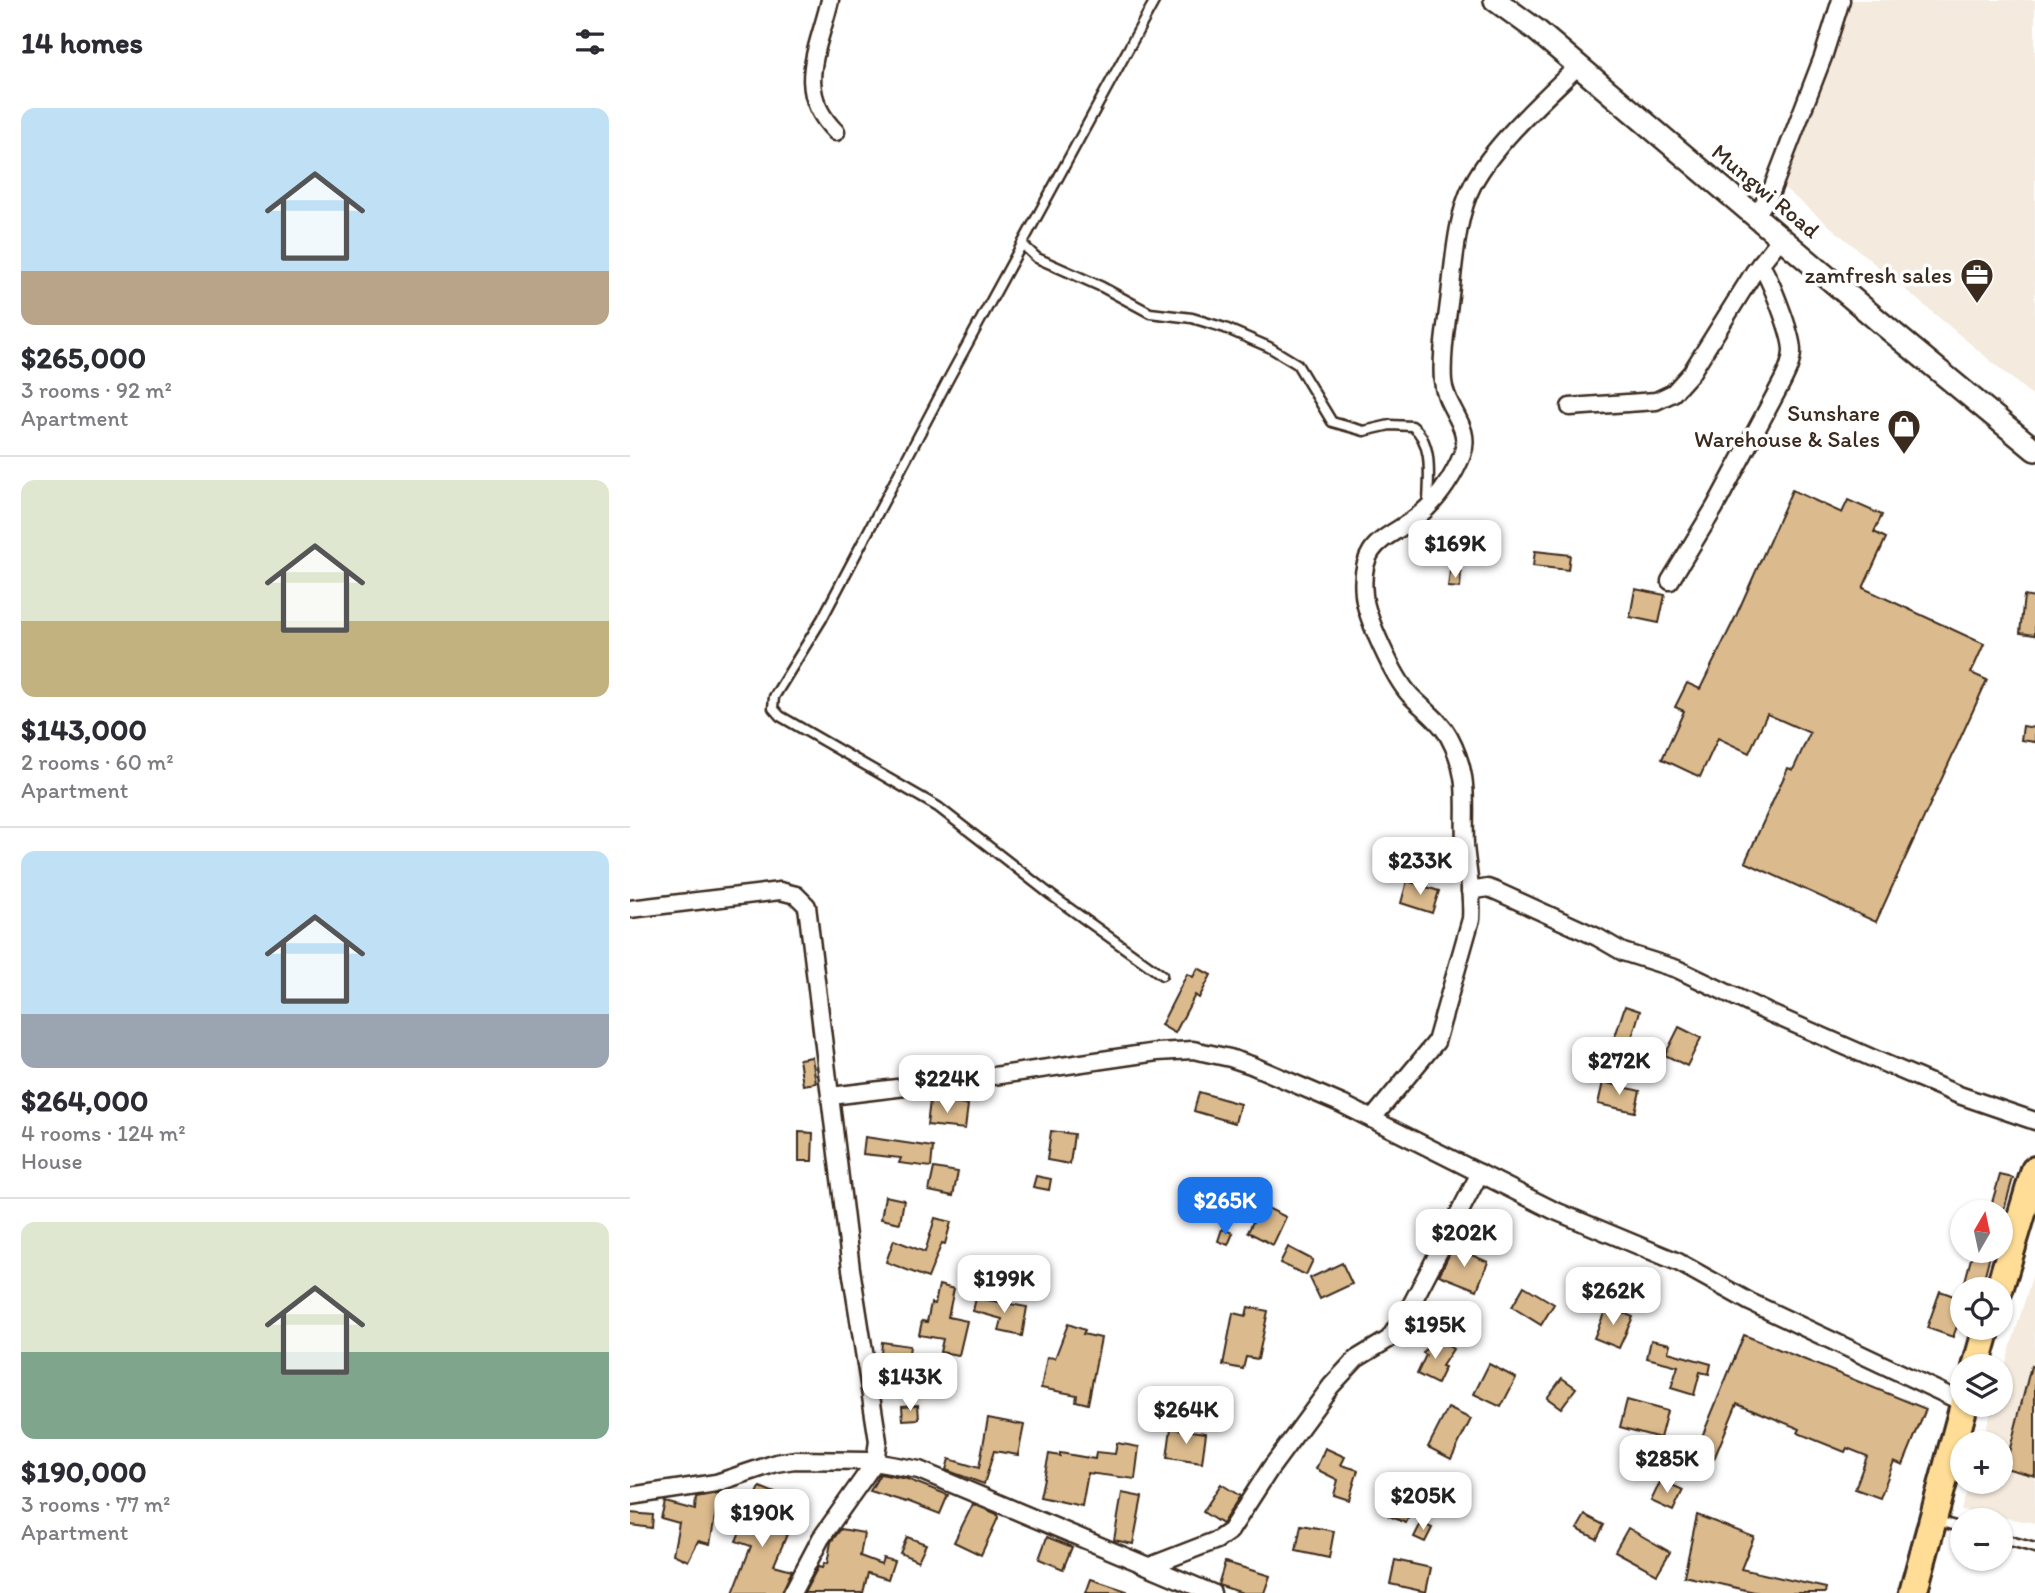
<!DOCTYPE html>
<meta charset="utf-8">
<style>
:root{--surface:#fff;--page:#f2f2f3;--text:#2b2b33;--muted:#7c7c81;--line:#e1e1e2;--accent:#1a73e8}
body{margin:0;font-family:Itim,sans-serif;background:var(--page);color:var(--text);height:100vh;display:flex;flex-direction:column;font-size:26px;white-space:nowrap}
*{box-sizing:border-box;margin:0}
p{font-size:23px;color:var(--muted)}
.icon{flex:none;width:38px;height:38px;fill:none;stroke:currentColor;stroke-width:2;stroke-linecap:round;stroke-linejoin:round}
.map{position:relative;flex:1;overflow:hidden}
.panel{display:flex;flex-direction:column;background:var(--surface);width:630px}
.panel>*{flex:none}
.needle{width:46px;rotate:9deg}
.tools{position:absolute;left:1320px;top:1200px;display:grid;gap:14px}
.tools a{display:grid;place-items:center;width:63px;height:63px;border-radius:50%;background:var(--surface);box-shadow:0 2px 5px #0004;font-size:35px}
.price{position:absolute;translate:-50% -60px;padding:0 16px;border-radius:14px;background:#fff;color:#222;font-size:23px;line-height:46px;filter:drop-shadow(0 2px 4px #0008)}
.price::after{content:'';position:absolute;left:50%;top:42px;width:21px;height:16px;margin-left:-10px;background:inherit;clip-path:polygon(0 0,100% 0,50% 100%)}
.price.current{background:var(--accent);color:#fff}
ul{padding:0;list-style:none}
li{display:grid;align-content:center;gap:14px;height:371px;padding:0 21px}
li+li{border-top:2px solid var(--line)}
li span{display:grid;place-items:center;height:217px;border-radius:14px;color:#555}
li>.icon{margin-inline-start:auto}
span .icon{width:126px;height:126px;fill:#fffc;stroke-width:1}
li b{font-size:30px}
h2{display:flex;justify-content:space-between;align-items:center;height:84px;padding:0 21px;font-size:30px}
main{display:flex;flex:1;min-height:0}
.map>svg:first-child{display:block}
</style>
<main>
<section class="panel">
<h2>14 homes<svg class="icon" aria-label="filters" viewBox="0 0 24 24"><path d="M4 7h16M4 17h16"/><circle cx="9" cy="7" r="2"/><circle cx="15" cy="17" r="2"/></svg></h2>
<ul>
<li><span style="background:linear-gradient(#bfe0f5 75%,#b9a48a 0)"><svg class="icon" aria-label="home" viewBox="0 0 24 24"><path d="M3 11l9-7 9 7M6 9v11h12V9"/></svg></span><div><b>$265,000</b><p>3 rooms · 92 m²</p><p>Apartment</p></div></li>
<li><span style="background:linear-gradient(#dfe7d0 65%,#c2b280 0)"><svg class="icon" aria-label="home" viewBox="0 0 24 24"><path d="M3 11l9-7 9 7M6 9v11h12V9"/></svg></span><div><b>$143,000</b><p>2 rooms · 60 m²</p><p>Apartment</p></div></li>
<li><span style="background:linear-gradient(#bfe0f5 75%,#9aa5b1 0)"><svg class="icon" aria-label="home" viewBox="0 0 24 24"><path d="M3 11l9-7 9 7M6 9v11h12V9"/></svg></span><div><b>$264,000</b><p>4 rooms · 124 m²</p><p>House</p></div></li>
<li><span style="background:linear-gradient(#dfe7d0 60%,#7fa58c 0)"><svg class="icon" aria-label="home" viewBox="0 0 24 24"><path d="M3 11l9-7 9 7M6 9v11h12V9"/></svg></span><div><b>$190,000</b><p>3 rooms · 77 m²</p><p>Apartment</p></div></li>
</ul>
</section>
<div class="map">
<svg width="1405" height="1593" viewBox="0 0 1405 1593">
<rect width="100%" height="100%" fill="#fff"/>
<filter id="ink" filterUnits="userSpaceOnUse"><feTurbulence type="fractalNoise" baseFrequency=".0143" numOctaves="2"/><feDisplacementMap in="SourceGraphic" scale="14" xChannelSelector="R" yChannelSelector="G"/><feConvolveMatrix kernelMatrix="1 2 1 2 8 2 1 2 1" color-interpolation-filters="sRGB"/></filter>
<g filter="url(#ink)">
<g fill="#f4eadd">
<polygon points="1215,0 1405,0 1405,398 1153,187"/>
<polygon points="1405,1267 1405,1523 1331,1510 1340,1482 1370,1482 1370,1444 1351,1444 1363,1405 1370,1405 1370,1382"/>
</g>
<g fill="#dbba8d" stroke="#3b2a1e" stroke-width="2">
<polygon points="1162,490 1212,513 1218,500 1252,515 1244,532 1256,538 1233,588 1354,644 1341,673 1357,680 1246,922 1115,862 1158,768 1163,770 1180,733 1137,714 1119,753 1088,738 1070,777 1032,759 1054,711 1045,707 1057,683 1070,689 1106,616"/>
<polygon points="905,551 940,555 938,570 903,566"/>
<polygon points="820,571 831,572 830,588 818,587"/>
<polygon points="1005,589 1035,595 1029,623 1000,617"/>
<polygon points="1394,596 1405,598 1405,635 1390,633"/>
<polygon points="1393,726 1405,728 1405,742 1391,740"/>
<polygon points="777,881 809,891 802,913 771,903"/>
<polygon points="568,968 581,975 569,998 565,995 545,1033 531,1025 557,974 563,977"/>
<polygon points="995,1006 1010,1011 993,1067 977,1061"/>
<polygon points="1049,1027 1071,1038 1057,1066 1035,1055"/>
<polygon points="182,1057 186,1083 173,1085 169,1059"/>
<polygon points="973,1082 1010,1091 1005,1112 968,1104"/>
<polygon points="569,1092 610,1104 605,1123 564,1111"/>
<polygon points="300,1101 338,1105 335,1129 297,1125"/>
<polygon points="421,1131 444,1134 440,1164 417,1160"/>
<polygon points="169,1132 183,1133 182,1161 169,1161"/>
<polygon points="235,1137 303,1147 301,1167 269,1163 271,1158 233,1154"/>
<polygon points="304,1168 328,1172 323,1196 299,1191"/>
<polygon points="1370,1175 1383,1178 1373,1213 1359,1213"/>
<polygon points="406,1176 421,1179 419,1190 403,1187"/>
<polygon points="255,1196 274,1200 270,1223 251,1219"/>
<polygon points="631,1205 656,1217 643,1245 618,1232"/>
<polygon points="305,1218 321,1222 315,1244 312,1243 298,1278 256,1262 264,1240 295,1252"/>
<polygon points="592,1229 603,1233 598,1245 588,1241"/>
<polygon points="658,1247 683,1260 676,1275 650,1263"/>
<polygon points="823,1247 858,1262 847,1290 809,1275"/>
<polygon points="1343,1251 1361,1251 1352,1286 1335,1281"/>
<polygon points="712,1263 722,1284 690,1299 680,1278"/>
<polygon points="309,1285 324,1289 318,1317 337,1321 329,1355 310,1352 313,1339 289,1335 292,1321 297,1322 301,1303 305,1304"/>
<polygon points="894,1286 924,1304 911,1325 882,1307"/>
<polygon points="1310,1291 1332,1299 1332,1313 1323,1337 1297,1328"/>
<polygon points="346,1298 397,1307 392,1336 369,1331 372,1319 343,1311"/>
<polygon points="977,1306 1003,1317 989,1348 964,1338"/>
<polygon points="618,1307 638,1311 628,1359 616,1357 613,1369 593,1365 603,1313 616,1316"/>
<polygon points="438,1324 455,1330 453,1334 471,1338 458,1404 446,1401 447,1395 411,1388 417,1357 425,1358"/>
<polygon points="1114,1335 1296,1409 1273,1465 1264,1461 1250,1498 1225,1489 1237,1456 1217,1448 1215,1452 1168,1433 1170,1429 1107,1403 1084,1459 1066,1451"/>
<polygon points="804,1337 823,1349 812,1366 815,1367 807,1384 787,1374 796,1355 793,1353"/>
<polygon points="1021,1340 1040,1344 1038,1352 1081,1364 1079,1374 1070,1372 1064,1395 1041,1388 1048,1366 1017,1358"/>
<polygon points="252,1342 280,1346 275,1381 249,1378"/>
<polygon points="859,1364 886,1378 871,1407 844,1394"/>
<polygon points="1401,1366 1405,1367 1405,1476 1375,1468"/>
<polygon points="932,1378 946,1388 931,1408 917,1398"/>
<polygon points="997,1400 1037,1411 1030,1438 990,1427"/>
<polygon points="288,1405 289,1419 273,1420 272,1406"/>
<polygon points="818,1408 841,1419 821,1459 798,1447"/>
<polygon points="358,1418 394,1425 388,1455 364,1451 354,1484 316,1470 319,1459 349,1468"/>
<polygon points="541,1428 576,1433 572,1463 537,1458"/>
<polygon points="487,1443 509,1447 505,1479 458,1473 452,1506 410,1497 419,1454 430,1456 430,1453 465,1459 466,1452 485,1454"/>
<polygon points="695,1448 715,1457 711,1465 728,1470 719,1500 704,1495 708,1480 686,1469"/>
<polygon points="250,1474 277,1479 318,1495 310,1514 277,1501 276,1502 240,1491"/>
<polygon points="1031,1480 1053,1490 1043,1511 1021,1501"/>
<polygon points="591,1484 610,1496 592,1524 573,1512"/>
<polygon points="130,1487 150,1495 139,1520 141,1520 140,1525 158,1532 144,1565 162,1570 152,1593 103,1593 121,1546 106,1541"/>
<polygon points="768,1487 788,1496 776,1523 759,1516 763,1506 760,1505"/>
<polygon points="88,1493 105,1496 102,1514 86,1511 80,1544 68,1541 58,1561 43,1554 49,1523 31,1518 35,1502 65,1510 66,1497"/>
<polygon points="492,1493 512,1497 503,1544 484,1540"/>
<polygon points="343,1504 367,1514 368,1518 351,1555 324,1542"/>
<polygon points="0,1513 23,1515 22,1528 0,1525"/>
<polygon points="955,1515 974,1525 967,1539 947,1529"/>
<polygon points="1067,1515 1124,1537 1111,1569 1196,1588 1195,1593 1129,1593 1054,1576"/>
<polygon points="791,1523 802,1528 795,1542 784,1537"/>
<polygon points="671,1525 704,1531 699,1558 666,1551"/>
<polygon points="998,1528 1040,1552 1027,1574 985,1551"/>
<polygon points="211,1529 234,1533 230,1556 251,1564 253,1558 264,1561 258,1579 238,1573 233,1593 174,1593 188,1567 192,1568 194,1563 197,1564 201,1542"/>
<polygon points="277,1537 296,1544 288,1561 270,1553"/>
<polygon points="417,1537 442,1547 433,1569 409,1559"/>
<polygon points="765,1560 801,1568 796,1592 760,1584"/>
<polygon points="595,1562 640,1576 634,1593 613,1593 588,1585"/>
<polygon points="461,1579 497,1591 496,1593 456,1593"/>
</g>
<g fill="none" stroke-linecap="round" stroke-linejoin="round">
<defs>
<g id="service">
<polyline points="525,0 319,378 192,619 144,697 143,708 150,716 308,807 421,895 532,975"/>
<path d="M 392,244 L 407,258 L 472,287 L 520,313 L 562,318 L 595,328 L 639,347 L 667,364 L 702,422 L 734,431 L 760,425 L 782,426 C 805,443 798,481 798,506"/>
<polyline points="1308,1521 1332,1528"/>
<polyline points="1370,1538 1405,1548"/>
</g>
<g id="minor">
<path d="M 200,0 C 189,49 163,90 206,132"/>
<polyline points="1125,217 1141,192 1193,57 1211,0"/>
<polyline points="940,407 1026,401 1043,393 1061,373 1124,272 1151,238"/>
<path d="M 1040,581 L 1085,507 L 1152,382 C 1157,372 1162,362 1162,351 C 1162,334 1140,278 1130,264"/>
<polyline points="840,891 858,888 866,891 967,937 993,952 1047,969 1137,1012 1242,1058 1329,1095 1405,1121"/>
<polyline points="0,909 150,891 166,895 177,906 221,1269 248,1441 245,1462 191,1538 162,1593"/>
<polyline points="201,1096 350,1078 527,1052 563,1050 600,1058 621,1065 712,1104 923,1210 1048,1262 1120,1302 1332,1402"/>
<path d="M 742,1119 L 806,1042 L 841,919 C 843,894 837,870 835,845 C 833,802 841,778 819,737 C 810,720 793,709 780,695 C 764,678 736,617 734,595 C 728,534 765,540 797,508 C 811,495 825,473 832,455 C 843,426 815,409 813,381 C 811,355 816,328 819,303 C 824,266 826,216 843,184 C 864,144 915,98 948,66"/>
<polyline points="0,1496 86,1483 146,1463 165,1460 238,1461 289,1470 582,1593"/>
<polyline points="520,1566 587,1540 600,1531 640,1469 701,1386 726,1359 759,1339 780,1307 850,1173"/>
</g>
<polyline id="tertiary" points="865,0 905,29 1250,322 1405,450"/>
<g id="primary">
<polyline points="1369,1290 1405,1170"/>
<polyline points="1346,1367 1357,1328"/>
<polyline points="1283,1593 1334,1405"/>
</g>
</defs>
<use href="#service" stroke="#3b2a1e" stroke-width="13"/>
<use href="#minor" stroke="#3b2a1e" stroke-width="21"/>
<use href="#tertiary" stroke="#3b2a1e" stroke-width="26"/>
<use href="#primary" stroke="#3b2a1e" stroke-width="32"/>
<use href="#service" stroke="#fff" stroke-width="8"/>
<use href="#minor" stroke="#fff" stroke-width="16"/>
<use href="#tertiary" stroke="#fff" stroke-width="21"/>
<use href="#primary" stroke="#ffdd96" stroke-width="26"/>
</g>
</g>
<defs>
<symbol id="office-pin" viewBox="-11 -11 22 30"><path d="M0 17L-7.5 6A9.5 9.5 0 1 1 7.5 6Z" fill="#3b2a1e" stroke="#fff"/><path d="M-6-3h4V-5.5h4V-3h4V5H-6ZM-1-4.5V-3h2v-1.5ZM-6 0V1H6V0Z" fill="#fff"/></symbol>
<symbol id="shop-pin" viewBox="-11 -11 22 30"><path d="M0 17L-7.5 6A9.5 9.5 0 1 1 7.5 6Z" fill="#3b2a1e" stroke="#fff"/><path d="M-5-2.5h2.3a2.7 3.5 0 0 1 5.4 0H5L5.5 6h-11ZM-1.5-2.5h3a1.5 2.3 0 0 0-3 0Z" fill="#fff"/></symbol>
</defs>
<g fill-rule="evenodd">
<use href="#office-pin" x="1328" y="256" width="38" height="52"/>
<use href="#shop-pin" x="1255" y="407" width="38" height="52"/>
</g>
<g text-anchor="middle" stroke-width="7" stroke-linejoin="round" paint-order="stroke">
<g font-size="23" fill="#3b2a1e" stroke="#fff">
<text transform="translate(1136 191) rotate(40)" y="8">Mungwi Road</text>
</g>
<g font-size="23" fill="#3b2a1e" stroke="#fff" text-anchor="end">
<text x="1322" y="283">zamfresh sales</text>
<text x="1250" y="421">Sunshare<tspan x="1250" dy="26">Warehouse &amp; Sales</tspan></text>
</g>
</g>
</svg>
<div class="tools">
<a><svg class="needle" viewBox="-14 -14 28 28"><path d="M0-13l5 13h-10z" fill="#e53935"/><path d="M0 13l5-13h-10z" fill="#7c7c81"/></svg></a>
<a><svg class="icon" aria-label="locate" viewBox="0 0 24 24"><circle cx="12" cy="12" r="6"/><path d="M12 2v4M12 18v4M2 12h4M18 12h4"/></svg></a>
<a><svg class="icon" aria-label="layers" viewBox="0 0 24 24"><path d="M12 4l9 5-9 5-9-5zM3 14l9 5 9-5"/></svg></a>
<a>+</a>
<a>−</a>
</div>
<b class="price" style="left:825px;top:580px">$169K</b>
<b class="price" style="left:790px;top:897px">$233K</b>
<b class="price" style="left:989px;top:1097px">$272K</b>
<b class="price" style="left:317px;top:1115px">$224K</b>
<b class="price current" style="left:595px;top:1237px">$265K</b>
<b class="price" style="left:834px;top:1269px">$202K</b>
<b class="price" style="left:374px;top:1315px">$199K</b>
<b class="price" style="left:983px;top:1327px">$262K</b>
<b class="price" style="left:805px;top:1361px">$195K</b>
<b class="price" style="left:280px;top:1413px">$143K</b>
<b class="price" style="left:556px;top:1446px">$264K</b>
<b class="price" style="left:1037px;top:1495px">$285K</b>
<b class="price" style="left:793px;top:1532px">$205K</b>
<b class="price" style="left:132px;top:1549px">$190K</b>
</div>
</main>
